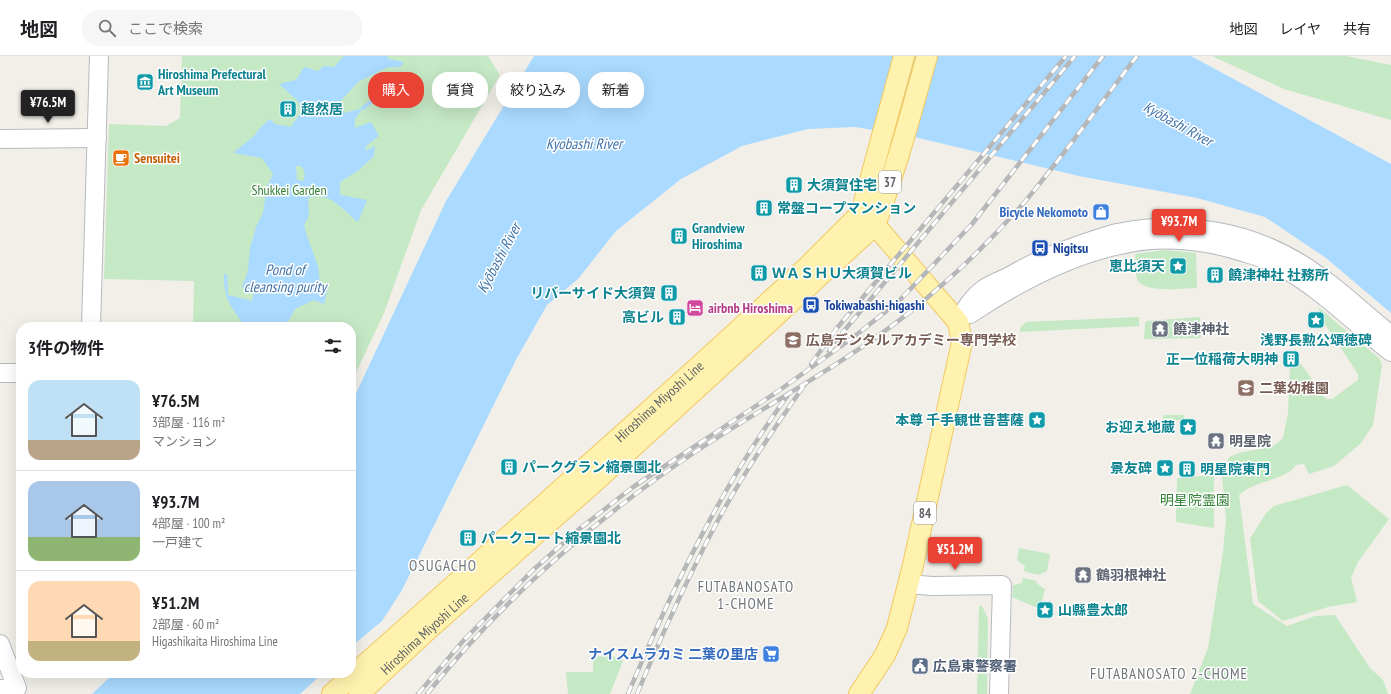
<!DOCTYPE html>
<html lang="ja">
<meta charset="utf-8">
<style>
:root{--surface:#fff;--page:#f6f6f6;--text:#202124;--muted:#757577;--line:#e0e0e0;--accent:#ea4335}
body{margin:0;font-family:"PT Sans Narrow","Noto Sans JP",sans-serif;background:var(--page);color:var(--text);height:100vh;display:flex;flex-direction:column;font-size:15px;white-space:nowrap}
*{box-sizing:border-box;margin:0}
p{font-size:13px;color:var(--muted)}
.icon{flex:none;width:22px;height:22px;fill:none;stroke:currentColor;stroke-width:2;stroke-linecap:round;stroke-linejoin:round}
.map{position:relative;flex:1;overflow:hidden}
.side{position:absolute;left:16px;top:266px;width:340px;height:356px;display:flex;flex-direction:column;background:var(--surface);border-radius:16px;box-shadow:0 4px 16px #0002}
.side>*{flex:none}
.hud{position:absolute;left:368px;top:16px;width:380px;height:36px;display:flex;gap:8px}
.price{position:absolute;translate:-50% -34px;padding:0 9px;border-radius:4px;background:var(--accent);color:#fff;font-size:13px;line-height:26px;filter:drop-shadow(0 1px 2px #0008)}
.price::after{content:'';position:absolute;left:50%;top:24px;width:12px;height:9px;margin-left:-6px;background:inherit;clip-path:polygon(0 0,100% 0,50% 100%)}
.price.active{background:#222;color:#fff}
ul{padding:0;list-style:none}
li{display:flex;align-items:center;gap:12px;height:100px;padding:0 12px}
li+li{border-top:1px solid var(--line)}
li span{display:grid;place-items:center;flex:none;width:112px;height:80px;border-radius:12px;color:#555}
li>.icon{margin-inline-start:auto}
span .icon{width:48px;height:48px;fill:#fffc;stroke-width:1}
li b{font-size:17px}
h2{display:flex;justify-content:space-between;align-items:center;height:48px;padding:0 12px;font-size:17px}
.chip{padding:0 14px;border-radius:16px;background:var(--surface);box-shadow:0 4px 16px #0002;font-size:14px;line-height:36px}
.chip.active{background:var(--accent);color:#fff}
header{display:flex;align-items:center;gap:24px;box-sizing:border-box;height:56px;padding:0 20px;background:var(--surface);border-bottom:1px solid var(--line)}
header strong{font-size:19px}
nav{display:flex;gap:22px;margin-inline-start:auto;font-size:14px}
.search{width:280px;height:36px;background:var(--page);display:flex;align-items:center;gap:10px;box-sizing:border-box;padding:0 14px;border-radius:16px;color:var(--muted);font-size:15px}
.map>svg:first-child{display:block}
</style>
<header>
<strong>地図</strong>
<div class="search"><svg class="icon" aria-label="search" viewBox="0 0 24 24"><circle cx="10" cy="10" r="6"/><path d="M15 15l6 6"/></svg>ここで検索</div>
<nav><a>地図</a><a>レイヤ</a><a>共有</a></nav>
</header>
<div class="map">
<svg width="1391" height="638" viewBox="0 0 1391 638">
<rect width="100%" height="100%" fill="#f1efe8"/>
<g fill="#c5e8c5">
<polygon points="182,0 488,0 500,19 421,154 384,257 351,327 351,271 193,271 194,225 104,223 109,68 166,70 180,62"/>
<polygon points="1212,0 1346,0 1391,9 1391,64 1284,33"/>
<path d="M 1165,194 L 1196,197 L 1197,232 C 1184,232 1143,238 1137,223 C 1135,217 1136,205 1135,198 Z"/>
<path d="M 1318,251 L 1380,303 L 1382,309 L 1373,369 L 1361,387 L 1334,410 L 1309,418 L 1304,408 L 1296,409 C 1286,425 1256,423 1239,439 L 1253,548 L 1287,570 L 1315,560 L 1335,559 L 1370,612 L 1383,624 L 1388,638 L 1190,638 L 1208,592 L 1223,496 L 1226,463 L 1222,421 L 1229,401 L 1242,396 L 1272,391 L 1283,382 L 1288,357 L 1290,312 L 1298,308 L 1301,308 L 1326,343 L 1332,343 L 1358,324 L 1358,318 L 1323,265 Z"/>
<polygon points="1139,261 1139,270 1020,276 1020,272 1026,266"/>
<polygon points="1200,261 1201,282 1144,283 1145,267 1147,265"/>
<polygon points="1163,359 1184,359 1184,364 1163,365"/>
<polygon points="1214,419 1214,472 1176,466 1177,422"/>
<polygon points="1347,429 1389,463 1358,506 1351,522 1357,546 1328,551 1283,565 1258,545 1250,483 1266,457 1274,450"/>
<polygon points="1019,492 1050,498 1047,515 1038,519 1024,515 1025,510 1017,504"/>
<polygon points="1023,522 1037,525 1036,527 1045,533 1040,553 1012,541 1013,529 1022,527"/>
<polygon points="979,550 982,550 988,563 987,638 977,638"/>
<polygon points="593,600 620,601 623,605 610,638 568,638 566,616 593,616"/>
</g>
<g fill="#aadaff" fill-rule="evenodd">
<path d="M 344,0 L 387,0 L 389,3 L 404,6 L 400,11 L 388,11 L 358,26 L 339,47 L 345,57 L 363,52 L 355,63 L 355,72 L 371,66 L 379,80 L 367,89 L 365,95 L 375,90 L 374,100 L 359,114 L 340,126 L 340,139 L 367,144 L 358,166 C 343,154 329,134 308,142 L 309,160 L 304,169 C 307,183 314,197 318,211 C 320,218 318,223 322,230 L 329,227 L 324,248 L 314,244 L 295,253 L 285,271 L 241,271 L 243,268 C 230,248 224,244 224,218 L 227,218 L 228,239 L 252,245 L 254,236 L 242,231 L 248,215 L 250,192 L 256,171 L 263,157 L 267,131 L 273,118 L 262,102 L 233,97 L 254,80 L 259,73 L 270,63 L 275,68 L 291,71 L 301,56 L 299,46 L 279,28 L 296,24 L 304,11 L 318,15 L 324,10 L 334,11 ZM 296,110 L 301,110 C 305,115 306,119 303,125 L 297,124 Z"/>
<polygon points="534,0 1191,0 1391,108 1391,257 1326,202 1265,161 1197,142 1079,120 910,80 855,71 808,73 742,90 681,123 616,175 578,223 547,249 517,302 402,534 382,565 351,591 351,348 446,145"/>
<polygon points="114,617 323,617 300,638 92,638"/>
</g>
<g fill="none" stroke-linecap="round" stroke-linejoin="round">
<polyline stroke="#aadaff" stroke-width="3.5" points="363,52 377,41 395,32 414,36"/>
<defs>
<g id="secondary">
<polyline points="0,83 97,82"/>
<path d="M 970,258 C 1021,224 1087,190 1150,184 C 1180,182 1211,186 1239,195 C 1252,199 1265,202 1276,208 C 1319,230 1354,267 1391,296"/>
<path d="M 958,266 C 965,254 972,241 984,233 C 991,228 1000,225 1008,221 C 1024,212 1040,203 1057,197 C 1077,190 1097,182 1117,177 C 1179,164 1247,174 1301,208 C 1334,228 1361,255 1391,279"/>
<polyline points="91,271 99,0"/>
<polyline points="0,317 21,317"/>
<polyline points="908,528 932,530 1002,529 999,638"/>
<polyline points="0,588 17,632 0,633"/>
</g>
<g id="primary">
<path id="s1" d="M 332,638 L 698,311 L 808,210 L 861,157 L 904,0"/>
<path id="s2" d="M 359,638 L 431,571 L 600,421 L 875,169 C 896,114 911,57 927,0"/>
<polyline points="859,638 885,599 897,572 913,509 962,286 958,266 875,169 865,161"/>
</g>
</defs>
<use href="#secondary" stroke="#b6babf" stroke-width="20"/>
<use href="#primary" stroke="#f2c960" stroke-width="22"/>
<use href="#secondary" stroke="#fff" stroke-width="18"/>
<use href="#primary" stroke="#fff2af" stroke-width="20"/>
<defs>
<g id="rail">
<polyline points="829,295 843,276 1075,0"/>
<polyline points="811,308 837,272 1066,0"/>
<polyline points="418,638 463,585 532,515 578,474 633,431 777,336 855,280 899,245 972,168 1103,0"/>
<path d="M 427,638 C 501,545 596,462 695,396 C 766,349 843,309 910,256 C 952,222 993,183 1028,142 C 1066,96 1101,47 1137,0"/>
<path d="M 628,638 C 672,533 721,431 788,339"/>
<path d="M 637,638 C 661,581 687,523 716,468 C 742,419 774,372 806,327"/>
</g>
</defs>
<use href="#rail" stroke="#b6b7b8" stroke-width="4.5"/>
<use href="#rail" stroke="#fff" stroke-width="3" stroke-dasharray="9" stroke-linecap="butt"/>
</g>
<defs>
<symbol id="museum-square" viewBox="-11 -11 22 22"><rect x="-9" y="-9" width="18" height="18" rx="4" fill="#0f9aa8" stroke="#fff"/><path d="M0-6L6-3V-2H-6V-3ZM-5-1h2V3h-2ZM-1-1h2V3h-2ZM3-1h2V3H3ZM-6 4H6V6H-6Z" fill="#fff"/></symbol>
<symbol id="building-square" viewBox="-11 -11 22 22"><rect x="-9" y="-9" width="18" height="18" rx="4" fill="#0f9aa8" stroke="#fff"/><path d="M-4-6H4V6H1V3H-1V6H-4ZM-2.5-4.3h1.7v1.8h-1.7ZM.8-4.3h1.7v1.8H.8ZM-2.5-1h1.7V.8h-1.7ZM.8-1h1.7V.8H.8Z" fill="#fff"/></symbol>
<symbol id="cafe-square" viewBox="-11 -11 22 22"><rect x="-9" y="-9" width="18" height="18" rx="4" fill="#e8710a" stroke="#fff"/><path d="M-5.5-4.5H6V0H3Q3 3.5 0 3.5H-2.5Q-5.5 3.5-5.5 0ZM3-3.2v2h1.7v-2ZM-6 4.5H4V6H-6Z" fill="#fff"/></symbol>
<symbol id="shop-square" viewBox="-11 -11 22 22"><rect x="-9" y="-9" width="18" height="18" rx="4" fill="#3f7fe0" stroke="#fff"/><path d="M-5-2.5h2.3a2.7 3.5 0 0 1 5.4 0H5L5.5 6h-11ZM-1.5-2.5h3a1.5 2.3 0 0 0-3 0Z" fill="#fff"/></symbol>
<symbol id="bus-square" viewBox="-11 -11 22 22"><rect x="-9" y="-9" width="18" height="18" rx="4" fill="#1a4fb4" stroke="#fff"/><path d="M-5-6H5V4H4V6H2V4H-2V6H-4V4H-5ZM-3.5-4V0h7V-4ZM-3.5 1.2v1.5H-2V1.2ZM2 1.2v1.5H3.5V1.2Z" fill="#fff"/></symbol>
<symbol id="sight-square" viewBox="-11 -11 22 22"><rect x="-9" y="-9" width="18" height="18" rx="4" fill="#0f9aa8" stroke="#fff"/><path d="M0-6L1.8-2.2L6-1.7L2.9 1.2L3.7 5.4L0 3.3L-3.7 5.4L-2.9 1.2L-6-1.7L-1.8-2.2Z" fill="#fff"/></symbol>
<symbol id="hotel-square" viewBox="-11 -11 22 22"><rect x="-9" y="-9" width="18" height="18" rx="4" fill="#d1479c" stroke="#fff"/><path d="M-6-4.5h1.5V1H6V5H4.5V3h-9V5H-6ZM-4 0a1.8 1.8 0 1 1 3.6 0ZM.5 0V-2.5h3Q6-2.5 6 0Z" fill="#fff"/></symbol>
<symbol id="temple-square" viewBox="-11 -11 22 22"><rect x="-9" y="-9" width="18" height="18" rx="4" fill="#6b7280" stroke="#fff"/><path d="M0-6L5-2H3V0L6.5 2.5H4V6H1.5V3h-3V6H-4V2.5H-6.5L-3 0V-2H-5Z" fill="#fff"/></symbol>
<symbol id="school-square" viewBox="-11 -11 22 22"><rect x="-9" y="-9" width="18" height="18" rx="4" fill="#8d6e63" stroke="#fff"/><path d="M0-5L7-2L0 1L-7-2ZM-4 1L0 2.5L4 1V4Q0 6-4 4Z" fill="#fff"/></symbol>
<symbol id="supermarket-square" viewBox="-11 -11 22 22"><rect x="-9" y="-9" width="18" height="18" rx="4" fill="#3f7fe0" stroke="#fff"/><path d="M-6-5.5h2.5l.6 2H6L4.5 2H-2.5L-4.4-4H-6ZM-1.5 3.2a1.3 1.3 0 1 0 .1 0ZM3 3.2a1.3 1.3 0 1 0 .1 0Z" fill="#fff"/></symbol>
<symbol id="civic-square" viewBox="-11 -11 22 22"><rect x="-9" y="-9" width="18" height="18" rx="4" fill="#5c6f8a" stroke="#fff"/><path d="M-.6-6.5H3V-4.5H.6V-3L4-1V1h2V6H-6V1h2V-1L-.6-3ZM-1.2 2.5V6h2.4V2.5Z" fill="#fff"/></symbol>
</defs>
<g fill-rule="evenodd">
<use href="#museum-square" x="135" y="16" width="20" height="20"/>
<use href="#building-square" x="278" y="43" width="20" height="20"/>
<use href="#cafe-square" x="111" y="92" width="20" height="20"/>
<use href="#building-square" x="784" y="119" width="20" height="20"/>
<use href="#building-square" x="754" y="142" width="20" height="20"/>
<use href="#shop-square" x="1091" y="146" width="20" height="20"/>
<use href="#building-square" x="669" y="170" width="20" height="20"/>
<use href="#bus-square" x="1030" y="182" width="20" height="20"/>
<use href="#sight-square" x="1168" y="200" width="20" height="20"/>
<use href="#building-square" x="749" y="207" width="20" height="20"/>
<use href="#building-square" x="1205" y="209" width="20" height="20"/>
<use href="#building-square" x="659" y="227" width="20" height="20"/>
<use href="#bus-square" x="801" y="239" width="20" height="20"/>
<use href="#hotel-square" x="685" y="242" width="20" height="20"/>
<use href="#building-square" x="667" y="251" width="20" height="20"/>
<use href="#sight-square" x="1306" y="254" width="20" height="20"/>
<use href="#temple-square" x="1150" y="263" width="20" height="20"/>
<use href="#school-square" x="783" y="274" width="20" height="20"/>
<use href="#building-square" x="1281" y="293" width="20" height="20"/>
<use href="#school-square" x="1236" y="322" width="20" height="20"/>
<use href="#sight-square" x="1027" y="354" width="20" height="20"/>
<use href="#sight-square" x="1178" y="361" width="20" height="20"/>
<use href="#temple-square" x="1206" y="375" width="20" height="20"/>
<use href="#building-square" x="499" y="401" width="20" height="20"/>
<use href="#sight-square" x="1155" y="402" width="20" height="20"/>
<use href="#building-square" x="1177" y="403" width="20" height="20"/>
<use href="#building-square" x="458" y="472" width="20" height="20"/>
<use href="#temple-square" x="1073" y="509" width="20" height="20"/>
<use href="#sight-square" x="1035" y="544" width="20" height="20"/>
<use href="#supermarket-square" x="761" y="588" width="20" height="20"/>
<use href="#civic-square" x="910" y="600" width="20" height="20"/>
</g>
<g text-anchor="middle" stroke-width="3" stroke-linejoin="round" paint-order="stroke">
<g fill="#fff" stroke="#8f9295" stroke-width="1">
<rect x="879" y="115" width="22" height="22" rx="3"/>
<rect x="914" y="446" width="22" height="22" rx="3"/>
</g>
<g font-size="13" font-weight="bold" fill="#5f6368">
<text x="890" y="131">37</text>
<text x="925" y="462">84</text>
</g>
<g font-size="14" font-weight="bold" fill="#0d838f" stroke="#fff" text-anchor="start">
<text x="158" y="23">Hiroshima Prefectural<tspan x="158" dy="16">Art Museum</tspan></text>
<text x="301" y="58">超然居</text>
<text x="807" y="134">大須賀住宅</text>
<text x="777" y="157">常盤コープマンション</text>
<text x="692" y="177">Grandview<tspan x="692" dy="16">Hiroshima</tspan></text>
<text x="1165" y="215" text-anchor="end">恵比須天</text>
<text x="772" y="222">ＷＡＳＨＵ大須賀ビル</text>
<text x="1228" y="224">饒津神社 社務所</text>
<text x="656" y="242" text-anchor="end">リバーサイド大須賀</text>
<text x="664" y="266" text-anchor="end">高ビル</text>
<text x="1316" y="289" text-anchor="middle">浅野長勲公頌徳碑</text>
<text x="1278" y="308" text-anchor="end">正一位稲荷大明神</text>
<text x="1024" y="369" text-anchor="end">本尊 千手観世音菩薩</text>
<text x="1175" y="376" text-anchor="end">お迎え地蔵</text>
<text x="522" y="416">パークグラン縮景園北</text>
<text x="1152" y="417" text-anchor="end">景友碑</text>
<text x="1200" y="418">明星院東門</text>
<text x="481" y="487">パークコート縮景園北</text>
<text x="1058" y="559">山縣豊太郎</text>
</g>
<g font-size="14" font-weight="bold" fill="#c56008" stroke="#fff" text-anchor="start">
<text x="134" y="107">Sensuitei</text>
</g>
<g font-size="14" fill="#348238" stroke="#fff">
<text x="289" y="139">Shukkei Garden</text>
<text x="1195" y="449">明星院霊園</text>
</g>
<g font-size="14" font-weight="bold" fill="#366cbe" stroke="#fff" text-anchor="end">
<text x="1088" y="161">Bicycle Nekomoto</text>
<text x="758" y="603">ナイスムラカミ 二葉の里店</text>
</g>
<g font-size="14" font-weight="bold" fill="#164399" stroke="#fff" text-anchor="start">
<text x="1053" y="197">Nigitsu</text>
<text x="824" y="254">Tokiwabashi-higashi</text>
</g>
<g font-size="14" font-weight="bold" fill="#b23c85" stroke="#fff" text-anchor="start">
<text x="708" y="257">airbnb Hiroshima</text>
</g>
<g font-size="14" font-weight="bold" fill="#5b616d" stroke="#fff" text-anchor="start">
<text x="1173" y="278">饒津神社</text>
<text x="1229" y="390">明星院</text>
<text x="1096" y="524">鶴羽根神社</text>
</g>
<g font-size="14" font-weight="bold" fill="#785e54" stroke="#fff" text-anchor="start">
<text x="806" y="289">広島デンタルアカデミー専門学校</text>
<text x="1259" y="337">二葉幼稚園</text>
</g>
<g font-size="14" fill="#5f6368" stroke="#fff">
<text dy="5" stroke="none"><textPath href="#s1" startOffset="439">Hiroshima Miyoshi Line</textPath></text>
<text dy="5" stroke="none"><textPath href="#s2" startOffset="89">Hiroshima Miyoshi Line</textPath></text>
</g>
<g font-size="14" font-weight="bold" fill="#4e5e75" stroke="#fff" text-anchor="start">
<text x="933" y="615">広島東警察署</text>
</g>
<g font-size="15" font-style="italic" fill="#4174aa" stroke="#fff">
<text transform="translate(1178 68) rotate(29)" y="5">Kyōbashi River</text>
<text x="584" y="93">Kyobashi River</text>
<text transform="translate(499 202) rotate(-62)" y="5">Kyōbashi River</text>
<text x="285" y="219">Pond of<tspan x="285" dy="17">cleansing purity</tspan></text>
</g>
<g font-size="15" letter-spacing="1" fill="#70757a" stroke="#fff">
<text x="443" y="515">OSUGACHO</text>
<text x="746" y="536">FUTABANOSATO<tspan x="746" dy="17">1-CHOME</tspan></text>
<text x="1169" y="623">FUTABANOSATO 2-CHOME</text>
</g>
</g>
</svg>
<b class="price active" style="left:48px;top:68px">¥76.5M</b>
<b class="price" style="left:1179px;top:187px">¥93.7M</b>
<b class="price" style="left:955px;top:515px">¥51.2M</b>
<div class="hud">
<a class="chip active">購入</a>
<a class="chip">賃貸</a>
<a class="chip">絞り込み</a>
<a class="chip">新着</a>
</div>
<section class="side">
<h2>3件の物件<svg class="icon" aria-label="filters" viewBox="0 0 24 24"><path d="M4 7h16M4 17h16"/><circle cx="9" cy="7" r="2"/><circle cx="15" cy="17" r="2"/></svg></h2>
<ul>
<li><span style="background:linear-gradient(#bfe0f5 75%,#b9a48a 0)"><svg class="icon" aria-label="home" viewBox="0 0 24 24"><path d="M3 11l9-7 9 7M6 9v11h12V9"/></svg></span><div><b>¥76.5M</b><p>3部屋 · 116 m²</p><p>マンション</p></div></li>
<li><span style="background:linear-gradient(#a9c7e8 70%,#8fb573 0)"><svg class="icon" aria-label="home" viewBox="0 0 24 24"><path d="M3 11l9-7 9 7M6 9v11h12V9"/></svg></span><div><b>¥93.7M</b><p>4部屋 · 100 m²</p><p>一戸建て</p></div></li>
<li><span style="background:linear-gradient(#ffd9b3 75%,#c2b280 0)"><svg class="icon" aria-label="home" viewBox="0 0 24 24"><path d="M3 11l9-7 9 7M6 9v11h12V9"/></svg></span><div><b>¥51.2M</b><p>2部屋 · 60 m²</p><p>Higashikaita Hiroshima Line</p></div></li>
</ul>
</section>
</div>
